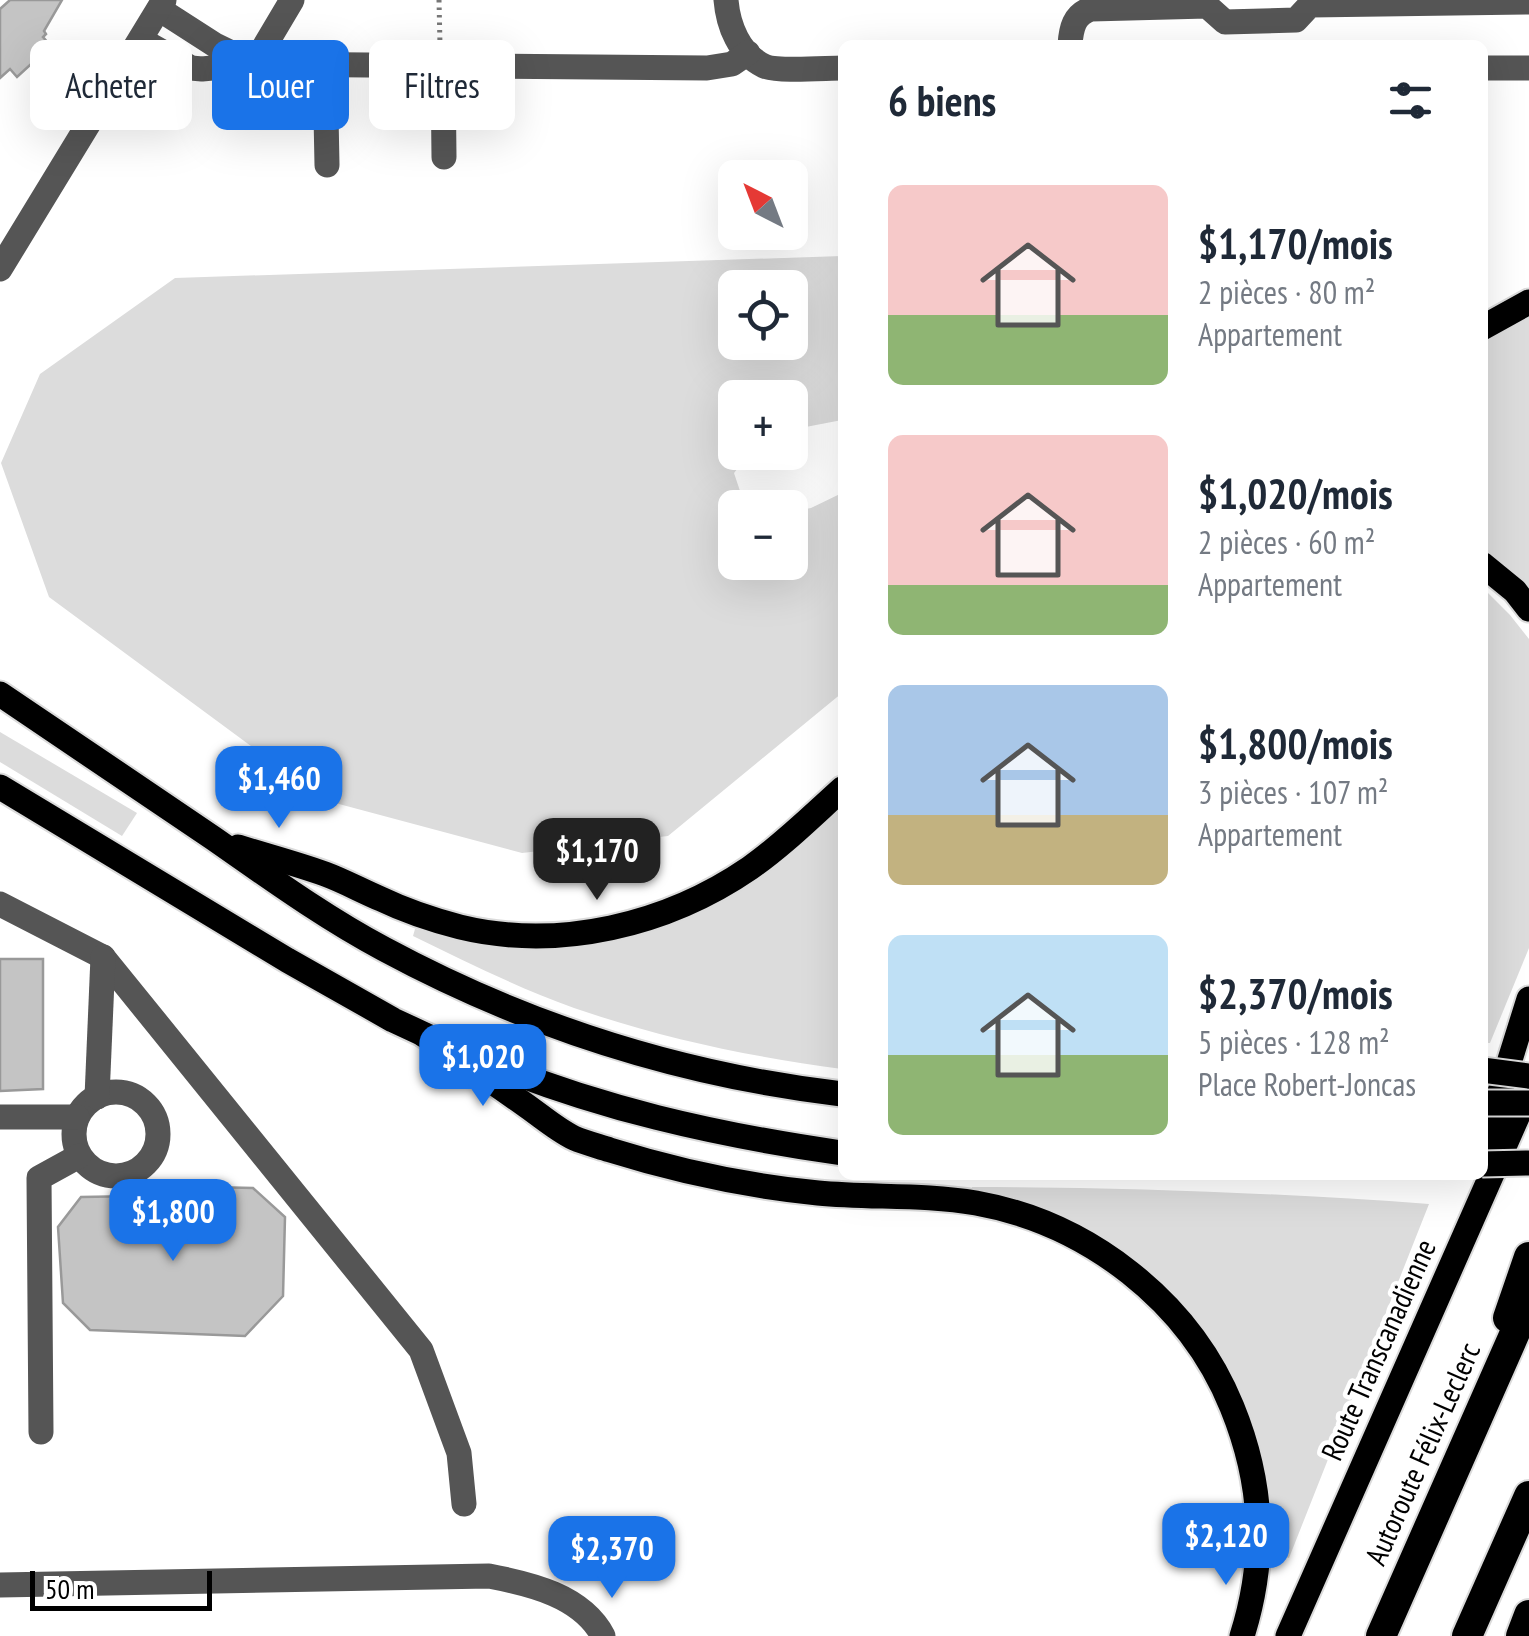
<!DOCTYPE html>
<html lang="fr">
<meta charset="utf-8">
<style>
:root{--surface:#fff;--page:#f6f6f7;--text:#1f2937;--muted:#747a83;--accent:#1a73e8}
body{margin:0;font-family:"PT Sans Narrow",sans-serif;background:var(--page);color:var(--text);height:100vh;display:flex;flex-direction:column;font-size:38px;white-space:nowrap}
*{box-sizing:border-box;margin:0}
p{font-size:32px;color:var(--muted)}
.icon{flex:none;width:55px;height:55px;fill:none;stroke:currentColor;stroke-width:2;stroke-linecap:round;stroke-linejoin:round}
.map{position:relative;flex:1;overflow:hidden}
.sheet{position:absolute;left:838px;top:40px;width:650px;height:1140px;display:flex;flex-direction:column;background:var(--surface);border-radius:15px;box-shadow:0 10px 40px #0002}
.sheet>*{flex:none}
.guide{position:absolute;left:30px;top:40px;width:658px;height:90px;display:flex;gap:20px}
.needle{width:65px;rotate:318deg}
.fabs{position:absolute;left:718px;top:160px;display:grid;gap:20px}
.fabs a{display:grid;place-items:center;width:90px;height:90px;border-radius:15px;background:var(--surface);box-shadow:0 10px 40px #0002;font-size:50px}
.scale{position:absolute;left:30px;bottom:25px;width:182px;box-sizing:border-box;padding-left:10px;border:5px solid #000;border-top:0;font-size:28px;line-height:35px;white-space:nowrap;color:#000;-webkit-text-stroke:8px #fff;paint-order:stroke}
.price{position:absolute;translate:-50% -85px;padding:0 22px;border-radius:20px;background:var(--accent);color:#fff;font-size:32px;line-height:65px;filter:drop-shadow(0 2px 5px #0008)}
.price::after{content:'';position:absolute;left:50%;top:60px;width:30px;height:22px;margin-left:-15px;background:inherit;clip-path:polygon(0 0,100% 0,50% 100%)}
.price.current{background:#222;color:#fff}
ul{padding:0;list-style:none}
li{display:flex;align-items:center;gap:30px;height:250px;padding:0 50px}
li span{display:grid;place-items:center;flex:none;width:280px;height:200px;border-radius:15px;color:#555}
li>.icon{margin-inline-start:auto}
span .icon{width:120px;height:120px;fill:#fffc;stroke-width:1}
li b{font-size:42px}
h2{display:flex;justify-content:space-between;align-items:center;height:120px;padding:0 50px;font-size:42px}
.tag{padding:0 35px;border-radius:15px;background:var(--surface);box-shadow:0 10px 40px #0002;font-size:35px;line-height:90px}
.tag.current{background:var(--accent);color:#fff}
.map>svg:first-child{display:block}
</style>
<div class="map">
<svg width="1529" height="1636" viewBox="0 0 1529 1636">
<rect width="100%" height="100%" fill="#fff"/>
<g fill="#dcdcdc" fill-rule="evenodd">
<path d="M 842,256 L 842,420 L 790,430 L 790,398 L 735,398 L 735,452 L 750,453 L 734,473 L 743,500 L 749,507 L 735,508 L 735,562 L 790,562 L 790,512 L 811,508 L 842,493 L 842,693 L 668,836 L 522,853 L 324,800 L 49,597 L 1,463 L 40,374 L 175,278 ZM 735,288 L 790,288 L 790,342 L 735,342 Z"/>
<polygon points="1529,317 1529,590 1483,549 1482,343"/>
<polygon points="1483,588 1510,615 1529,639 1529,948 1490,1043 1482,1043"/>
<polygon points="0,732 137,813 122,836 0,762"/>
<path d="M 842,807 L 842,1069 C 751,1057 661,1038 574,1008 C 519,988 466,962 413,936 L 415,929 C 451,934 485,945 521,948 C 609,953 695,923 767,873 C 794,853 818,830 842,807 Z"/>
<path d="M 972,1187 C 1124,1187 1277,1193 1429,1204 L 1289,1558 L 1271,1553 C 1275,1510 1267,1464 1253,1424 C 1207,1296 1104,1215 972,1190 Z"/>
</g>
<g fill="#c4c4c4" stroke="#999" stroke-width="2.5">
<polygon points="10,0 62,0 44,31 46,34 43,37 49,44 40,53 42,54 17,77 10,69 0,78 0,9"/>
<polygon points="0,959 43,959 43,1089 0,1091"/>
<polygon points="210,1187 253,1188 285,1217 283,1296 245,1336 90,1330 63,1303 58,1227 81,1197 139,1196 177,1220"/>
</g>
<g fill="none" stroke-linecap="round" stroke-linejoin="round">
<defs>
<g id="major">
<polyline points="1482,328 1529,302"/>
<polyline points="1482,564 1515,591 1529,609"/>
<path d="M 0,694 C 71,742 142,790 213,838 C 269,877 324,917 384,949 C 527,1026 681,1075 842,1094"/>
<polyline points="0,787 287,960 393,1020 436,1040"/>
<path d="M 238,847 C 267,856 297,864 325,874 C 344,881 362,891 381,899 C 406,911 433,920 460,927 C 559,951 667,925 750,868 C 783,845 812,816 842,789"/>
<path d="M 424,1035 C 458,1058 491,1081 524,1104 C 540,1115 557,1130 574,1138 C 586,1143 598,1146 610,1150 C 677,1171 748,1186 818,1193 C 870,1198 924,1194 976,1203 C 1088,1223 1189,1301 1232,1407 C 1263,1483 1267,1557 1242,1636"/>
<path d="M 478,1058 C 595,1108 717,1135 842,1153"/>
<polyline points="1482,1149 1529,999"/>
<polyline points="1288,1636 1529,1090"/>
</g>
<g id="highway">
<polyline points="1508,1318 1529,1257"/>
<polyline points="1381,1636 1529,1301"/>
<polyline points="1467,1636 1529,1496"/>
<polyline points="1521,1636 1529,1615"/>
</g>
</defs>
<use href="#major" stroke="#dbdbdb" stroke-width="29"/>
<use href="#highway" stroke="#dbdbdb" stroke-width="34"/>
<polyline stroke="#777" stroke-width="5" stroke-dasharray="2.5 5" stroke-linecap="butt" points="439,0 440,45"/>
<g stroke="#555" stroke-width="25">
<path d="M 726,0 C 728,25 739,54 764,66 C 777,72 826,68 842,68"/>
<polyline points="159,9 215,45 254,64"/>
<polyline points="141,40 191,68 202,69 254,64 707,68 732,64 748,53"/>
<path d="M 1070,45 C 1071,29 1074,14 1091,9 L 1207,6 L 1225,22 L 1296,20 L 1310,5 L 1529,2"/>
<polyline points="254,64 292,0"/>
<polyline points="325,66 327,165"/>
<polyline points="443,67 444,157"/>
<polyline points="1482,68 1529,68"/>
<polyline points="0,269 164,0"/>
<polyline points="0,904 103,957 421,1350 459,1453 464,1504"/>
<circle cx="116" cy="1134" r="42"/>
<polyline points="97,1097 103,957"/>
<polyline points="0,1117 77,1117"/>
<polyline points="41,1432 39,1178 79,1156"/>
<path d="M 0,1585 L 489,1576 C 531,1584 582,1596 603,1636"/>
</g>
<use href="#major" stroke="#000" stroke-width="25"/>
<use href="#highway" stroke="#000" stroke-width="30"/>
<defs>
<g id="major-bridge">
<polyline points="1482,1070 1529,1076"/>
<polyline points="1482,1103 1529,1103"/>
<polyline points="1482,1164 1529,1163"/>
</g>
</defs>
<use href="#major-bridge" stroke="#dbdbdb" stroke-width="29" stroke-linecap="butt"/>
<use href="#major-bridge" stroke="#000" stroke-width="25"/>
</g>
<g text-anchor="middle" stroke-width="9" stroke-linejoin="round" paint-order="stroke">
<g font-size="30" fill="#000" stroke="#fff">
<text transform="translate(1379 1350) rotate(-66)" y="10">Route Transcanadienne</text>
<text transform="translate(1423 1454) rotate(-66)" y="10">Autoroute Félix-Leclerc</text>
</g>
</g>
</svg>
<div class="fabs">
<a><svg class="needle" viewBox="-14 -14 28 28"><path d="M0-13l5 13h-10z" fill="#e53935"/><path d="M0 13l5-13h-10z" fill="#747a83"/></svg></a>
<a><svg class="icon" aria-label="locate" viewBox="0 0 24 24"><circle cx="12" cy="12" r="6"/><path d="M12 2v4M12 18v4M2 12h4M18 12h4"/></svg></a>
<a>+</a>
<a>−</a>
</div>
<div class="scale">50 m</div>
<b class="price" style="left:279px;top:831px">$1,460</b>
<b class="price current" style="left:597px;top:903px">$1,170</b>
<b class="price" style="left:483px;top:1109px">$1,020</b>
<b class="price" style="left:173px;top:1264px">$1,800</b>
<b class="price" style="left:1226px;top:1588px">$2,120</b>
<b class="price" style="left:612px;top:1601px">$2,370</b>
<div class="guide">
<a class="tag">Acheter</a>
<a class="tag current">Louer</a>
<a class="tag">Filtres</a>
</div>
<section class="sheet">
<h2>6 biens<svg class="icon" aria-label="filters" viewBox="0 0 24 24"><path d="M4 7h16M4 17h16"/><circle cx="9" cy="7" r="2"/><circle cx="15" cy="17" r="2"/></svg></h2>
<ul>
<li><span style="background:linear-gradient(#f6c9c9 65%,#8fb573 0)"><svg class="icon" aria-label="home" viewBox="0 0 24 24"><path d="M3 11l9-7 9 7M6 9v11h12V9"/></svg></span><div><b>$1,170/mois</b><p>2 pièces · 80 m²</p><p>Appartement</p></div></li>
<li><span style="background:linear-gradient(#f6c9c9 75%,#8fb573 0)"><svg class="icon" aria-label="home" viewBox="0 0 24 24"><path d="M3 11l9-7 9 7M6 9v11h12V9"/></svg></span><div><b>$1,020/mois</b><p>2 pièces · 60 m²</p><p>Appartement</p></div></li>
<li><span style="background:linear-gradient(#a9c7e8 65%,#c2b280 0)"><svg class="icon" aria-label="home" viewBox="0 0 24 24"><path d="M3 11l9-7 9 7M6 9v11h12V9"/></svg></span><div><b>$1,800/mois</b><p>3 pièces · 107 m²</p><p>Appartement</p></div></li>
<li><span style="background:linear-gradient(#bfe0f5 60%,#8fb573 0)"><svg class="icon" aria-label="home" viewBox="0 0 24 24"><path d="M3 11l9-7 9 7M6 9v11h12V9"/></svg></span><div><b>$2,370/mois</b><p>5 pièces · 128 m²</p><p>Place Robert-Joncas</p></div></li>
</ul>
</section>
</div>
